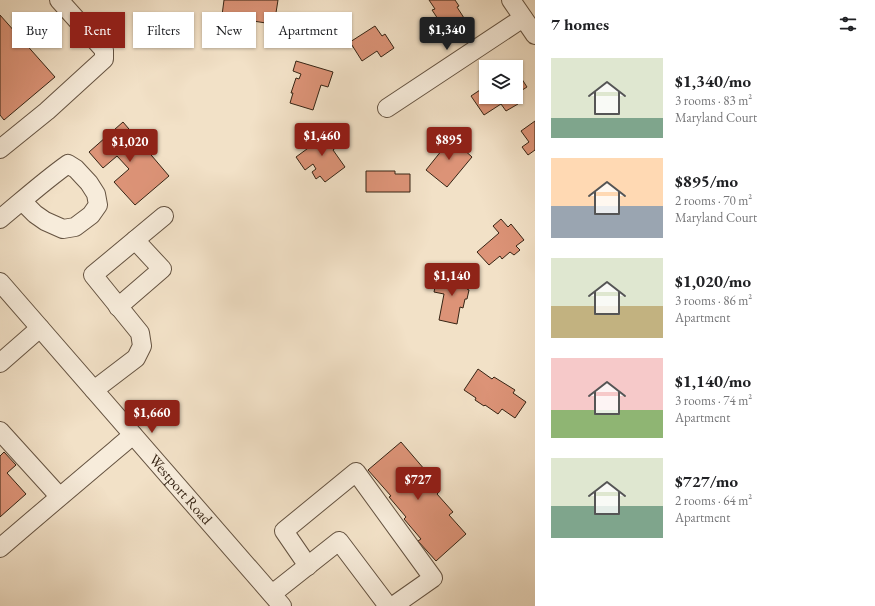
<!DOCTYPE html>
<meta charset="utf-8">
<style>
:root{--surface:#fff;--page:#f2f2f2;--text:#202124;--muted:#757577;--accent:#8f2418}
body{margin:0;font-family:"EB Garamond",serif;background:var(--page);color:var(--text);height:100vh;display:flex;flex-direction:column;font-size:15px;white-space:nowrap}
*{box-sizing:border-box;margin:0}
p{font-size:13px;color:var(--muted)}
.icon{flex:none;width:22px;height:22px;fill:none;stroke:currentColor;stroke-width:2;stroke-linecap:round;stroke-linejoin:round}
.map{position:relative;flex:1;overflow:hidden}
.panel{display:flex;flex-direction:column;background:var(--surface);width:340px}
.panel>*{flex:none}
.guide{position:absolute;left:12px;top:12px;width:380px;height:36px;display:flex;gap:8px}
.tools{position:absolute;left:479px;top:60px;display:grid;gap:8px}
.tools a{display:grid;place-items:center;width:44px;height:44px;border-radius:0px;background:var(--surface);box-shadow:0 1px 3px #0004;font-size:20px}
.price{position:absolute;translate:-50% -34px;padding:0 9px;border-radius:4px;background:var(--accent);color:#fff;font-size:13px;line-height:26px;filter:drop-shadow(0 1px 2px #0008)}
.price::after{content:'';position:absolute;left:50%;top:24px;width:12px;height:9px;margin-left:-6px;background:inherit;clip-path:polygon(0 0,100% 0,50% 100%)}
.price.active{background:#222;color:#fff}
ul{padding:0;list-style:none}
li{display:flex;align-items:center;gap:12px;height:100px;padding:0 16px}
li span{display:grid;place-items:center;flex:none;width:112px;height:80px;border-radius:0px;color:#555}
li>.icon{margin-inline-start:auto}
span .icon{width:48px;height:48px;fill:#fffc;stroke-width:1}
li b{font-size:17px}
h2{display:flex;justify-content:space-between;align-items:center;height:48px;padding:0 16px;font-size:17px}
.pill{padding:0 14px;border-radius:0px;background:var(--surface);box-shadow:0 1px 3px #0004;font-size:14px;line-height:36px}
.pill.active{background:var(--accent);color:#fff}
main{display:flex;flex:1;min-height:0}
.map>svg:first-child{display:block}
</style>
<main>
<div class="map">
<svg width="535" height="606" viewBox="0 0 535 606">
<rect width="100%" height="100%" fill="#f2e1c7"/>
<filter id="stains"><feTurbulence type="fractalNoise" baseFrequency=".005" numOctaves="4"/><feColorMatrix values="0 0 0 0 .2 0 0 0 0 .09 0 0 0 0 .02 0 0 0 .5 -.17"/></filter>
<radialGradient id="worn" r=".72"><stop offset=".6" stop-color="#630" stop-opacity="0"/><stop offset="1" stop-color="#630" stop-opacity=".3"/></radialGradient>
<g fill="#dc9377" stroke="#362414">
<polygon points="224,0 278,0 275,19 267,18 266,23 253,21 254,15 246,14 244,27 221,23"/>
<polygon points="429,0 455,0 459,6 457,7 464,18 448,28 441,18 438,19 432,10 435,9"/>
<polygon points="0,15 55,77 4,120 0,115"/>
<polygon points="375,26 382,36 385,34 394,48 381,57 377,51 362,61 350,42"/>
<polygon points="296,61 333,72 328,87 321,85 313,110 290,103 293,93 291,93 296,78 299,79 301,74 293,71"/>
<polygon points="516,70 527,87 516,94"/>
<polygon points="486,86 486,97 514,97 518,104 506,111 501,104 484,115 471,96"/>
<polygon points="535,121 535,151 535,150 528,155 522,147 529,142 521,131"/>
<polygon points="123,122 169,176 135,205 114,182 129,169 117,156 103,168 89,152"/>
<polygon points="328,129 339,145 333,150 345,167 325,182 320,176 316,179 312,172 316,169 313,164 305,170 296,157 311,146 309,143"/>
<polygon points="448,133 464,146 462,148 472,157 447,187 426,170 442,150 437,146"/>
<polygon points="366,171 395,171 395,174 410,174 410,192 366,192"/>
<polygon points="501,219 508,227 511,224 524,240 516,246 520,250 514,255 510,252 502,259 500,256 489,265 477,252 499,233 493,226"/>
<polygon points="449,276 469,280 467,289 469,290 467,299 465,299 463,308 460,307 457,324 439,320 444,294 434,292 437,278 448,280"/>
<polygon points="478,369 492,379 494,377 515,390 513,393 526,402 515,418 502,409 498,414 485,405 484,406 475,400 476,398 464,390"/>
<polygon points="401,442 425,470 423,471 440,491 437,494 453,512 449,515 466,534 436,561 418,541 421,539 404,519 406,517 389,497 391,496 368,470"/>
<polygon points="4,452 16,465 7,473 26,494 0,517 0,456"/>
</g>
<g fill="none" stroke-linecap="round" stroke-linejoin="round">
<defs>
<g id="minor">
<polyline points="511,0 535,35"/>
<polyline points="387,108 523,18"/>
<polyline points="0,149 47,111 104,59 104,50 59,0"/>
<path d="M 0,219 C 22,201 44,181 68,164 L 76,169 L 89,183 L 96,194 L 98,205 L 91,215 L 75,227 L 63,229 L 45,221 L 35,214 L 22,201"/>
<path id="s1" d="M 0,282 L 282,606"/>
<polyline points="118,307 162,269 135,240"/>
<polyline points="0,363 40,328"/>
<polyline points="94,390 136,358 142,346 140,333 93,275 164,216"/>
<polyline points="0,431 59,496"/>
<path d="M 0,548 C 44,510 88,473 133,435"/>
<polyline points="308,566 284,531 356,472 433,578 393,606"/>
<polyline points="272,594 339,541 388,606"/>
</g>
</defs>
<use href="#minor" stroke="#655341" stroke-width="20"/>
<use href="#minor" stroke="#f7ecdb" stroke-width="18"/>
</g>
<g text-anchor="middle" stroke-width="4" stroke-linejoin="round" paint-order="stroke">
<g font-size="15" fill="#362414" stroke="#f7ecdb">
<text dy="5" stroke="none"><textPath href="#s1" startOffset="275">Westport Road</textPath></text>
</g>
</g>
<rect width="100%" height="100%" filter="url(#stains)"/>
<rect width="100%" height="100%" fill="url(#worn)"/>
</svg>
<div class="tools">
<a><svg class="icon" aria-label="layers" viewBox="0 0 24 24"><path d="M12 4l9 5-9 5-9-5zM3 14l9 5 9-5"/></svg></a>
</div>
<b class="price active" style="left:447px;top:51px">$1,340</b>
<b class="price" style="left:322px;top:157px">$1,460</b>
<b class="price" style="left:449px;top:161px">$895</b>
<b class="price" style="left:130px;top:163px">$1,020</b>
<b class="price" style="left:452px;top:297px">$1,140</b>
<b class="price" style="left:152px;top:434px">$1,660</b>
<b class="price" style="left:418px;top:501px">$727</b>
<div class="guide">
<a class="pill">Buy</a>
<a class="pill active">Rent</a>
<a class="pill">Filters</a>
<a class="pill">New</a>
<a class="pill">Apartment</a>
</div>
</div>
<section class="panel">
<h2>7 homes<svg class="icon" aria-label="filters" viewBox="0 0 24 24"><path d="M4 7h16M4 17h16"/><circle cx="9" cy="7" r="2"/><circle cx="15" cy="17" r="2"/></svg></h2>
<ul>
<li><span style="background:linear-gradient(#dfe7d0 75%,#7fa58c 0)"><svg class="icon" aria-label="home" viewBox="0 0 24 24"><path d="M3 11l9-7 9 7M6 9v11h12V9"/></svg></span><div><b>$1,340/mo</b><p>3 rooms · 83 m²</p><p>Maryland Court</p></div></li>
<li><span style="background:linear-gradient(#ffd9b3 60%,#9aa5b1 0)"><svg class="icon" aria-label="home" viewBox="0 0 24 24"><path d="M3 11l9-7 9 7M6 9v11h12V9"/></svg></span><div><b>$895/mo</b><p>2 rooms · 70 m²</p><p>Maryland Court</p></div></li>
<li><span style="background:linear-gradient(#dfe7d0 60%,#c2b280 0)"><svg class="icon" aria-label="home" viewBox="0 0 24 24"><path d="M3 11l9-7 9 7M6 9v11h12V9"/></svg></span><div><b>$1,020/mo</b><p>3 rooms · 86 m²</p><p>Apartment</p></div></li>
<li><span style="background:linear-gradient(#f6c9c9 65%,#8fb573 0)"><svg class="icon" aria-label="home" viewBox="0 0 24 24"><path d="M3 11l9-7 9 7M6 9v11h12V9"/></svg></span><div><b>$1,140/mo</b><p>3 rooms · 74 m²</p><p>Apartment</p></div></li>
<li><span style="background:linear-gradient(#dfe7d0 60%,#7fa58c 0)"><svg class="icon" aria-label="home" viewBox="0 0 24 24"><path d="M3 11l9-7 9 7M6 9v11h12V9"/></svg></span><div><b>$727/mo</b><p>2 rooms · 64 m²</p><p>Apartment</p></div></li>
</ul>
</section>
</main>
